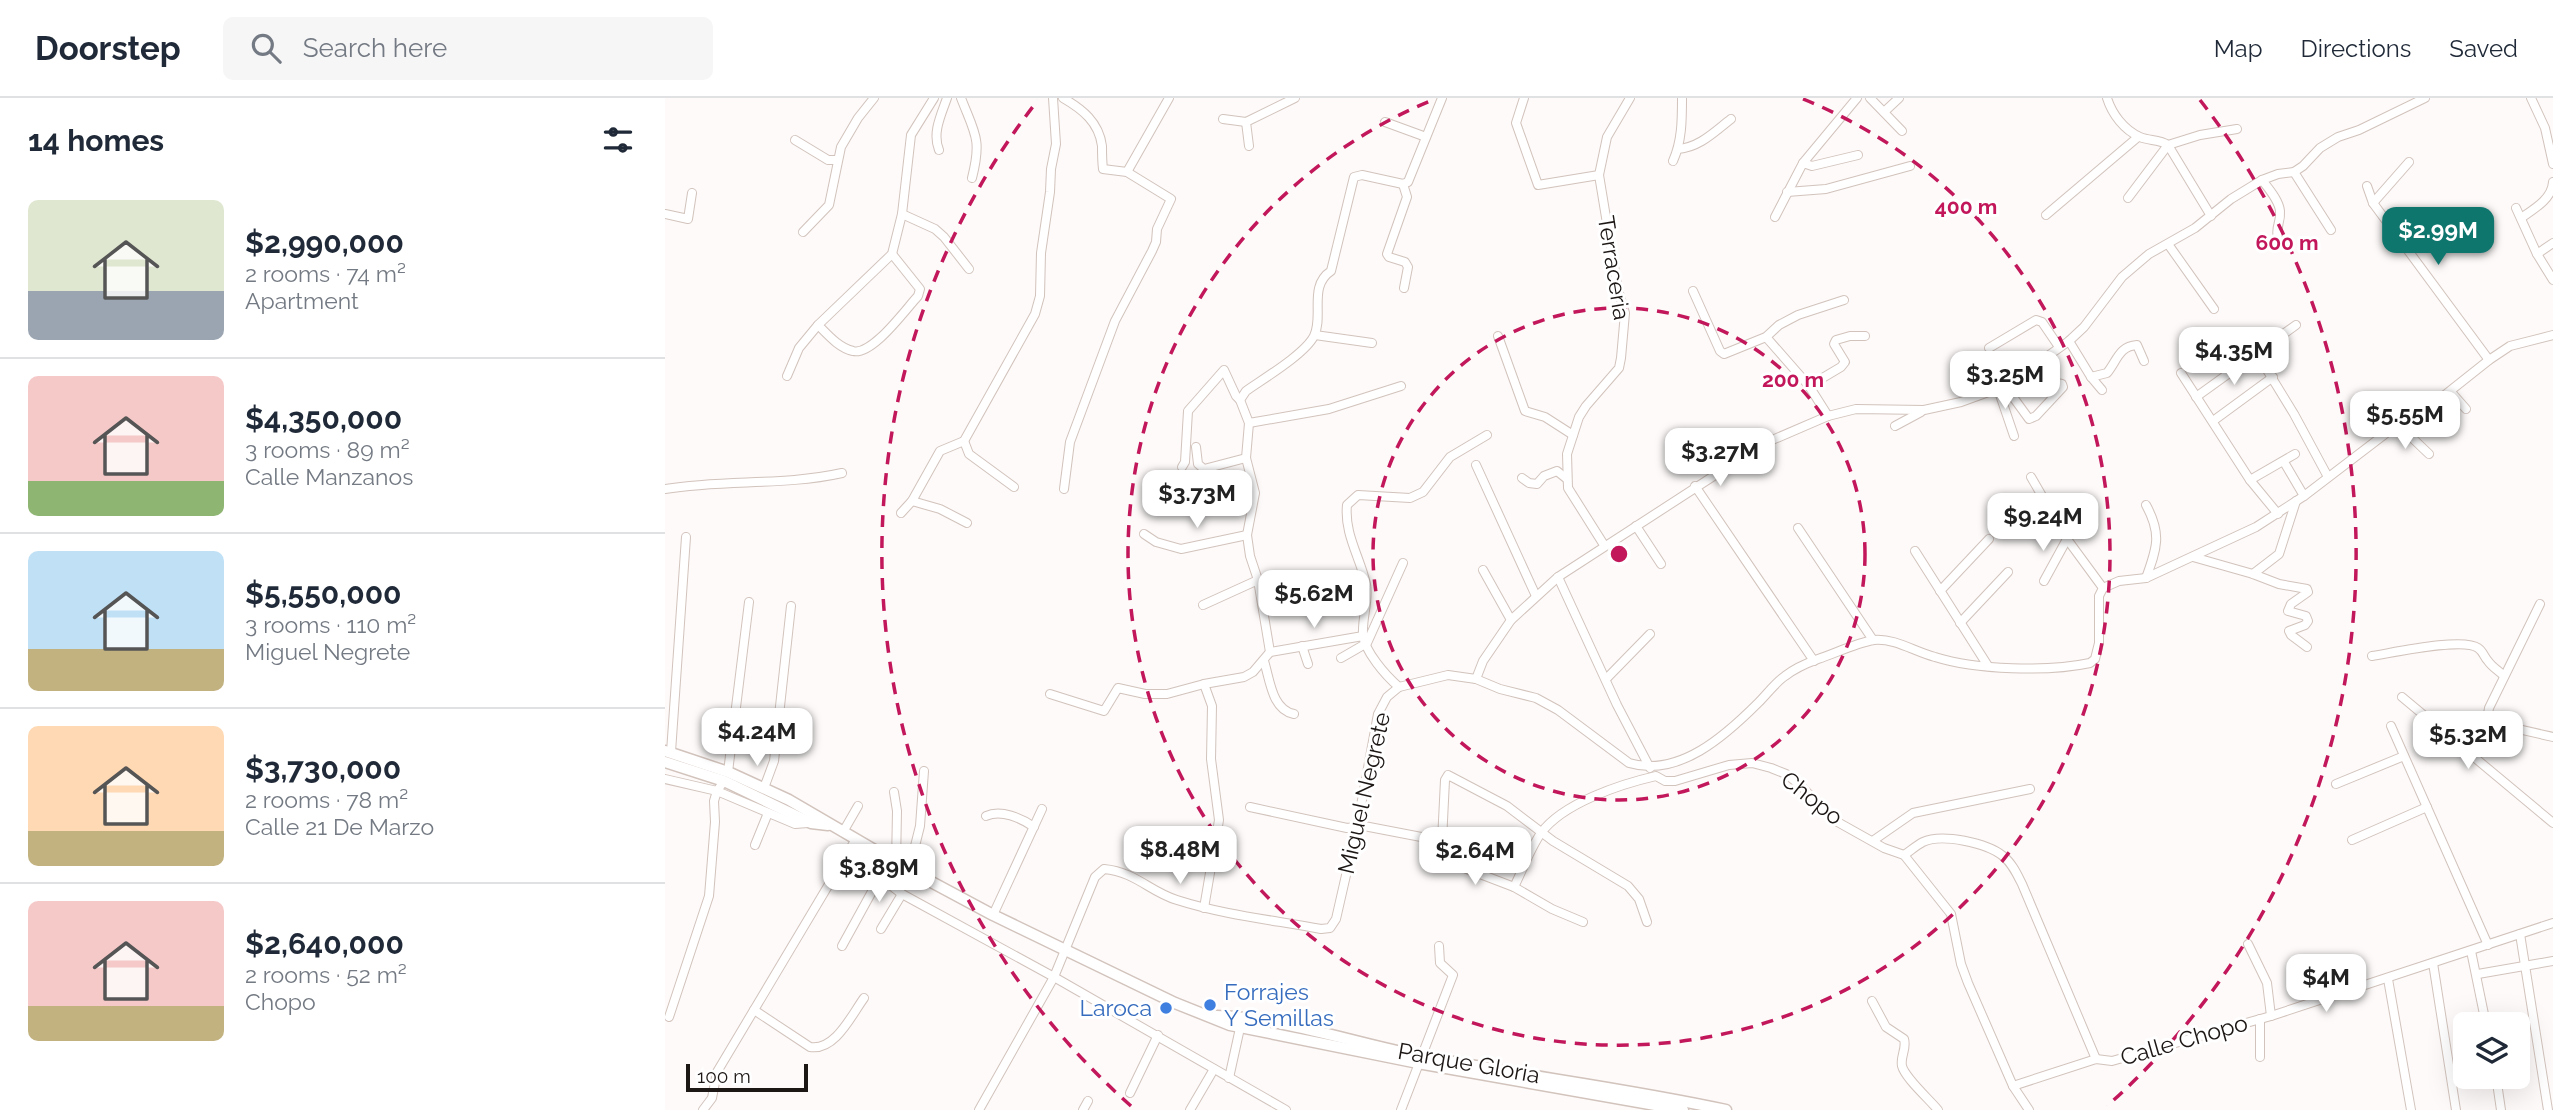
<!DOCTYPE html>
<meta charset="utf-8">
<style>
:root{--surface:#fff;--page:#f6f6f7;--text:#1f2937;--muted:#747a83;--line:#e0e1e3;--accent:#0f766e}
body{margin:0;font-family:Raleway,sans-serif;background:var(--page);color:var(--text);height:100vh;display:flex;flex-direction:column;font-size:26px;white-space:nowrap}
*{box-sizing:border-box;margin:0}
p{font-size:23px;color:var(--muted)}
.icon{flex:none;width:38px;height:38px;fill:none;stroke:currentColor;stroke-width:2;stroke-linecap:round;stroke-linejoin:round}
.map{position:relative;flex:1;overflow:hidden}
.details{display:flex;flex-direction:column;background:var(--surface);width:665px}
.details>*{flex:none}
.buttons{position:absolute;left:1788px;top:914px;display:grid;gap:14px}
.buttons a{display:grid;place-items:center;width:77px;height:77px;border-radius:10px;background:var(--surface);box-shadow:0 7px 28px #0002;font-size:35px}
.scale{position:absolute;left:21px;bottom:18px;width:122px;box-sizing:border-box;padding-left:7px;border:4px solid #1c1715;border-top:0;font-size:19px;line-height:24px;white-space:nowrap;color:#1c1715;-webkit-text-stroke:5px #fff;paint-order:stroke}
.price{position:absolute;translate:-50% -60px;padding:0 16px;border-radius:14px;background:#fff;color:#222;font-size:23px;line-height:46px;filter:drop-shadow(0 2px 4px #0008)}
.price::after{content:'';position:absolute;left:50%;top:42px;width:21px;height:16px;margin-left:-10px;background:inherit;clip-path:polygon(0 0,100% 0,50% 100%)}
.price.active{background:var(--accent);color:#fff}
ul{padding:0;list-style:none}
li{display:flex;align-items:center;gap:21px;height:175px;padding:0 28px}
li+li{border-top:2px solid var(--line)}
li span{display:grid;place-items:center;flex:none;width:196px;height:140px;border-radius:10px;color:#555}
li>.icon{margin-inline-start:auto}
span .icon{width:84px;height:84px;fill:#fffc;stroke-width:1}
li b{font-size:30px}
h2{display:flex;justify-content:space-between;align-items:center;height:84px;padding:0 28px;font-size:30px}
header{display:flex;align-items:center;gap:42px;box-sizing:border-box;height:98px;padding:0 35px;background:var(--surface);border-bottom:2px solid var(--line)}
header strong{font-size:33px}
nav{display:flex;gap:38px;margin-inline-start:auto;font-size:24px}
.search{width:490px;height:63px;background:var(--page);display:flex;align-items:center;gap:18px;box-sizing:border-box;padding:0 24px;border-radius:10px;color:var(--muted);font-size:26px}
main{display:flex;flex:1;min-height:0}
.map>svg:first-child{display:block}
</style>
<header>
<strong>Doorstep</strong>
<div class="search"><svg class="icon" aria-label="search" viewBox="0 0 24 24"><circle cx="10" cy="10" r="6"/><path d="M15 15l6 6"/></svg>Search here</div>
<nav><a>Map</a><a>Directions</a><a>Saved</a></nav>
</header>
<main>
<section class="details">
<h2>14 homes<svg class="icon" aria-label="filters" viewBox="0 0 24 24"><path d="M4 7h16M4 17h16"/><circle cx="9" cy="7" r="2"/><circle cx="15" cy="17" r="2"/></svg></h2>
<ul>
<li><span style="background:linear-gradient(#dfe7d0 65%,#9aa5b1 0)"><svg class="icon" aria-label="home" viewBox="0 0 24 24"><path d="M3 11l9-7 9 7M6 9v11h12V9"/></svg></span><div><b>$2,990,000</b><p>2 rooms · 74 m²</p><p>Apartment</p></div></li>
<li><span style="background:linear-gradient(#f6c9c9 75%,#8fb573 0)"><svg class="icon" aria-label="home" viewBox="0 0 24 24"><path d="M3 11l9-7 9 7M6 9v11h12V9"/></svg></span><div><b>$4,350,000</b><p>3 rooms · 89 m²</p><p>Calle Manzanos</p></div></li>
<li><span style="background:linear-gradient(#bfe0f5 70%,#c2b280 0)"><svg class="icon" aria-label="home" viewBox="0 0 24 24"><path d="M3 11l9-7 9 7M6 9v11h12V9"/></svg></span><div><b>$5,550,000</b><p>3 rooms · 110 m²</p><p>Miguel Negrete</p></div></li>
<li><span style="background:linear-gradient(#ffd9b3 75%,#c2b280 0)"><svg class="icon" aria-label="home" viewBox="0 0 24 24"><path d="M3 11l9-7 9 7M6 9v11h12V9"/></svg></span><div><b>$3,730,000</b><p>2 rooms · 78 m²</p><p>Calle 21 De Marzo</p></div></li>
<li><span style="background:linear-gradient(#f6c9c9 75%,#c2b280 0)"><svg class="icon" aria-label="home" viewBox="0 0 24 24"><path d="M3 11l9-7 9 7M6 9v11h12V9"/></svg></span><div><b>$2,640,000</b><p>2 rooms · 52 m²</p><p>Chopo</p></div></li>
</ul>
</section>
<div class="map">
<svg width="1888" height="1012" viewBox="0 0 1888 1012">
<rect width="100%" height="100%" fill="#fdfaf9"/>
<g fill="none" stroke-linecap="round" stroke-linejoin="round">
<defs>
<g id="minor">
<path d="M 296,0 C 310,36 317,41 307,80"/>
<path d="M 398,0 C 417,11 434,24 437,48 C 437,55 437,63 438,71 L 462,74 L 506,101 L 492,131 L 491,144 L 487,153 L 450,223 L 405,344 L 399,391"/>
<polyline points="859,0 851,25 873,87 934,77"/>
<polyline points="1205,0 1237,33"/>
<path d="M 1442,0 C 1447,16 1459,32 1475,39 C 1484,43 1494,41 1503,47 L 1546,118"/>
<polyline points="1866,0 1880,30 1888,66"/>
<polyline points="1219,14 1234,0"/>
<polyline points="558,21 581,24"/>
<polyline points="720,24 761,39"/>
<polyline points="130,42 163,62 172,62"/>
<polyline points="584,48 581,24 630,0"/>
<path d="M 1013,51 C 1035,49 1049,34 1066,21"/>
<path d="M 274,52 C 267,35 276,17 282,0"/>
<path d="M 1008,63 C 1017,43 1017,22 1017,0"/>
<polyline points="1138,65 1147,68 1193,57"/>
<polyline points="462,74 504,0"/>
<polyline points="1629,74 1666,132"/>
<path d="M 1597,82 C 1603,90 1614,102 1615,113 C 1616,126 1610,127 1613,142"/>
<polyline points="738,86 742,99 722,156 724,159 740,164 743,169 739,190"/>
<polyline points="1702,88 1708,105 1824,262"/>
<polyline points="1122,94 1161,91 1245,68"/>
<polyline points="1463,100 1503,47 1535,37 1572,31"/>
<polyline points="1708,105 1744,64"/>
<polyline points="1851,110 1872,156 1888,182"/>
<polyline points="0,116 23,121 27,95"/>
<polyline points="237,116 270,131 279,139 304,171"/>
<polyline points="1381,117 1473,39"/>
<polyline points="1110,119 1138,65 1192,0"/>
<path d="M 1856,120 C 1869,111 1887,101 1888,84"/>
<polyline points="138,134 164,107 176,49 193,20 209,0"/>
<polyline points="1503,146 1549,211"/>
<polyline points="1872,156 1888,145"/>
<polyline points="1028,193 1055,253 1059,256 1101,239 1114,227 1133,217 1179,202"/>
<path d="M 153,227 C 163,237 174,250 188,253 C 207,258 240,212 253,198 L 255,191 L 227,156"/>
<polyline points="650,237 707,245"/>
<polyline points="833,238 860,313 880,319 908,337"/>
<polyline points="1101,239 1144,288 1163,318"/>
<polyline points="1404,243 1426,279 1437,292"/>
<polyline points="1324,250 1371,222 1377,224 1394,249"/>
<polyline points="1591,254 1629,316 1663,379"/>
<polyline points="1516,275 1585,382 1613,416"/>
<polyline points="122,278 134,250 153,227 227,156 237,116 246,37 269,0"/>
<path d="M 1426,279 L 1442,275 C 1452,263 1454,248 1472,247 L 1479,263"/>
<polyline points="1144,288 1176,269 1180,264 1169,246 1171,242 1185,238 1200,238"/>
<polyline points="1340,288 1364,321 1371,318 1398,289 1397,286 1381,283 1360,274"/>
<polyline points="1333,291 1349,338"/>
<polyline points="1786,294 1801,311"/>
<polyline points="1531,299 1631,227"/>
<polyline points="1548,323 1608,279"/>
<polyline points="584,325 664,311 736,288"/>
<polyline points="1230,328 1256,314"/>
<polyline points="1727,333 1742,335 1764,356"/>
<polyline points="299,343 304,356 349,389"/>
<polyline points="531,349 533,366 539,371 581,360"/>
<polyline points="1619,364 1639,398"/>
<polyline points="811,367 871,498"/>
<polyline points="517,369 520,364 523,313 559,272 571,298 575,302"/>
<polyline points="1366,379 1402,441 1438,490"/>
<polyline points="857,380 864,385 872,386 879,378 892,373 902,381"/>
<polyline points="1585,382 1630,356"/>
<polyline points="1030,388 1149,563"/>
<path d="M 0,391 C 59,381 119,388 177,375"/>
<polyline points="247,403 275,411 302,425"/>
<path d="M 1481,407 C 1497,436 1492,450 1481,480"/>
<polyline points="236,415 247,403 275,353 299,343 370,216 375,198 376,155 385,94 386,71 391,46 388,0"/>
<polyline points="971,428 996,466"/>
<polyline points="1133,430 1208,542"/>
<polyline points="479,436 491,444 516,451 582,437"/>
<polyline points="939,447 903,390 902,356 914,319 921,308 954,270 956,260 960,215 953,192 934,77 942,39 965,0"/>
<polyline points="1250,453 1323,568"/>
<polyline points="1528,459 1588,476 1614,486 1642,491 1643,494 1626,506 1623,513 1641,518 1643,523 1640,527 1624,533 1626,537 1642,549"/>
<polyline points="818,472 846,522"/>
<polyline points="1588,476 1614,456 1631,403"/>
<polyline points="893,479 952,607 985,670"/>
<polyline points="1379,483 1402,441"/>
<polyline points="1275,493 1324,441"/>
<polyline points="1875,506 1824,610 1823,616 1831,626 1888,639"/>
<polyline points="538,507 593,482"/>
<polyline points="1295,525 1343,474"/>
<polyline points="637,548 643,566"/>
<path d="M 605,554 L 593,482 L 585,458 L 582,437 L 590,395 L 581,360 L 584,325 L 575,302 L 581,293 C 598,281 640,256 649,238 C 659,218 643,188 666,173 L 689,79 L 697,77 L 738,86 L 743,84 L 777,0"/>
<path d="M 1707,558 C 1727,555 1798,539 1813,550 C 1818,553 1819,559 1823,563 C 1827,569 1834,573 1839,578"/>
<polyline points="676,560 702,545 738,465"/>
<path d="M 599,563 C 605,582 607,612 629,616"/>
<polyline points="942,580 985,536"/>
<polyline points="811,581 818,563 846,522 893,479 1098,346 1163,318 1191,311 1259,312 1296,304 1340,288 1404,243 1419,229 1457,179 1484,156 1530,130 1566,101 1597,82 1613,76 1629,74 1638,68 1655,50 1673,39 1694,32 1760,0"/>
<path d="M 734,589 C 721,578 699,553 698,536 C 697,519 704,503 701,486 C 695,459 679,436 682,407 L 693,397 L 745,400 L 758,394 L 785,359 L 822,337"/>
<polyline points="385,596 439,613 453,590 480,596 502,596 539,586 579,579 588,574 605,554 698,538"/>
<polyline points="1737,599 1888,725"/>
<polyline points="1726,628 1823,847"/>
<polyline points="6,654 21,439"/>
<polyline points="63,674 84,504"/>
<polyline points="0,681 52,693 130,726 143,725"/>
<polyline points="1671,686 1739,658"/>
<polyline points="99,690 109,663 126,508"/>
<polyline points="229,694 232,713 231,765"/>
<polyline points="585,709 682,730 699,728 777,743"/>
<path d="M 321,718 C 336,711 356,720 369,729"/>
<polyline points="178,734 193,708"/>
<polyline points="1209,742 1248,715 1365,691"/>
<polyline points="1687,742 1762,709"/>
<polyline points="196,744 215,779 237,796 389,879 621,1012"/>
<polyline points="90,747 103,715"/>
<path d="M 1239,757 C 1245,753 1252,747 1258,744 C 1277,735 1322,745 1338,758 C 1347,765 1352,776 1357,786 L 1431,961"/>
<polyline points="244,772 255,728 259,673"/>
<path d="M 849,789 C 858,771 865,751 876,735 C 898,705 956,686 991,678 L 1000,683 L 1010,683 L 1064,667 L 1087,665 L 1106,670 L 1121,676 L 1134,686 L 1169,722 L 1219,750 L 1239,757 L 1286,816 L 1296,866 L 1303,885 L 1348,988 L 1364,1012"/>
<polyline points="539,810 554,722 546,661 547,608 539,586"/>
<polyline points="328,817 377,711"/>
<polyline points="918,824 887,811 849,789 781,763 777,743 780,682 783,677 842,708 888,743 963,788 974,801 982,824"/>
<polyline points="216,831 237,796"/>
<polyline points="1855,836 1883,1012"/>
<polyline points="1583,846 1602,885 1606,918"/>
<polyline points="177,848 215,779"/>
<polyline points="1806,853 1821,926"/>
<polyline points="1768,865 1791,1012"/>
<polyline points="1813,876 1888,863"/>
<polyline points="1723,881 1746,1012"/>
<path d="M 1207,903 L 1221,929 L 1239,941 C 1242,951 1235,958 1237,968 C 1240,980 1265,1002 1273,1012"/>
<path d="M 89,912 L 145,949 C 170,953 186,918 199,900"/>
<polyline points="4,919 44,798 50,724 49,703 52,693 59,683"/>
<polyline points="1595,921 1595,959"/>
<polyline points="1831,978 1836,1012"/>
<polyline points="564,980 575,930"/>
<polyline points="1348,988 1431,961 1447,963 1606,918 1888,825"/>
<polyline points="465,995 493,937"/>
<polyline points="38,1012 47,1000 52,974 191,741"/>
<path d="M 314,1012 L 389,879 L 430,779 L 439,771 C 471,774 485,794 512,802 C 559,817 608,822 656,831 L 665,830 L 671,821 L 692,729 L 713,616 L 722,599 L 734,589 L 783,577 L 811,581 L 835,591 L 871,600 L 893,612 L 964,665 C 1014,680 1061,637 1093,605 C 1102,596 1110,585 1120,578 C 1129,571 1142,565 1153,561 C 1171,555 1191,545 1209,542 C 1230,540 1250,554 1270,559 C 1311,572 1383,574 1425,565 L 1430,561 L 1434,545 L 1434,498 L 1438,490 L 1454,483 L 1481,480 L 1591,429 L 1639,398 L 1724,333 L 1743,324 L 1761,312 L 1824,262 L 1845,248 L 1888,237"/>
<polyline points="418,1012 423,1003"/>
<polyline points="525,1012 549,971"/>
<polyline points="736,1012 788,877 775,865 774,848"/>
</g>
<g id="major">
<polyline points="0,653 63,674 124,702 244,772 328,817 510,905 565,927 753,965 1018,1012"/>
<polyline points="0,664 59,683 146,725 163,727"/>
<path d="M 551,918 C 617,919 691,946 756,958 C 857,978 960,990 1061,1012"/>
</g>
</defs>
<use href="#minor" stroke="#d2c3bc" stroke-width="10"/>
<use href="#major" stroke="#d2c3bc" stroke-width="13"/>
<use href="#minor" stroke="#fff" stroke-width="8"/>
<use href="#major" stroke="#fff" stroke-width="10"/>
</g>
<g fill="none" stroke="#c2185b" stroke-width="3.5" stroke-dasharray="12 9">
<circle cx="954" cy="456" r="246"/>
<path d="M1138 1A491 491 0 1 1 770 1"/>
<path d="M466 1008A737 737 0 0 1 373 2M1535 2A737 737 0 0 1 1442 1008"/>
</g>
<g fill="#3f7fe0" stroke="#fff" stroke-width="2.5">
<circle cx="545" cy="907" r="7"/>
<circle cx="501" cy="910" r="7"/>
</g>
<g text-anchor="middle" stroke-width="6" stroke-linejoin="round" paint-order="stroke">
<g font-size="23" fill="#1c1715" stroke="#fff">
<text transform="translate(949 170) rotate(81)" y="8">Terraceria</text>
<text transform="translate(699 695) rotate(-77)" y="8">Miguel Negrete</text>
<text transform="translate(1147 700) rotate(38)" y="8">Chopo</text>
<text transform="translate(1519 942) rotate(-16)" y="8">Calle Chopo</text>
<text transform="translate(804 965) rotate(10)" y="8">Parque Gloria</text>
</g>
<g font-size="23" fill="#366cbe" stroke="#fff" text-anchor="start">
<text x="559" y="902">Forrajes<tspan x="559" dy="26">Y Semillas</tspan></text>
<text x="487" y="918" text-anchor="end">Laroca</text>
</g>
</g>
<circle cx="954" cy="456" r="10" fill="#c2185b" stroke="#fff" stroke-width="3.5"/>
<g font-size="21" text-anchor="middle" font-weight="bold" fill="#c2185b" stroke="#fff" stroke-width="6" stroke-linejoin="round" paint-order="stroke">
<text x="1301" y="116">400 m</text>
<text x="1622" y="152">600 m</text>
<text x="1128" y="289">200 m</text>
</g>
</svg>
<div class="buttons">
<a><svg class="icon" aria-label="layers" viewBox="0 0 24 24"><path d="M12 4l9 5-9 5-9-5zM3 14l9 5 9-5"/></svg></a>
</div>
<div class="scale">100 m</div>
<b class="price active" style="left:1773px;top:169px">$2.99M</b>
<b class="price" style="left:1569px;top:289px">$4.35M</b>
<b class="price" style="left:1340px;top:313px">$3.25M</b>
<b class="price" style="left:1740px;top:353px">$5.55M</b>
<b class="price" style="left:1055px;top:390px">$3.27M</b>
<b class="price" style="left:532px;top:432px">$3.73M</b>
<b class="price" style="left:1378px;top:455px">$9.24M</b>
<b class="price" style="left:649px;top:532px">$5.62M</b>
<b class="price" style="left:92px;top:670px">$4.24M</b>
<b class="price" style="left:1803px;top:673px">$5.32M</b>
<b class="price" style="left:515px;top:788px">$8.48M</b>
<b class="price" style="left:810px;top:789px">$2.64M</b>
<b class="price" style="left:214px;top:806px">$3.89M</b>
<b class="price" style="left:1661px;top:916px">$4M</b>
</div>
</main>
